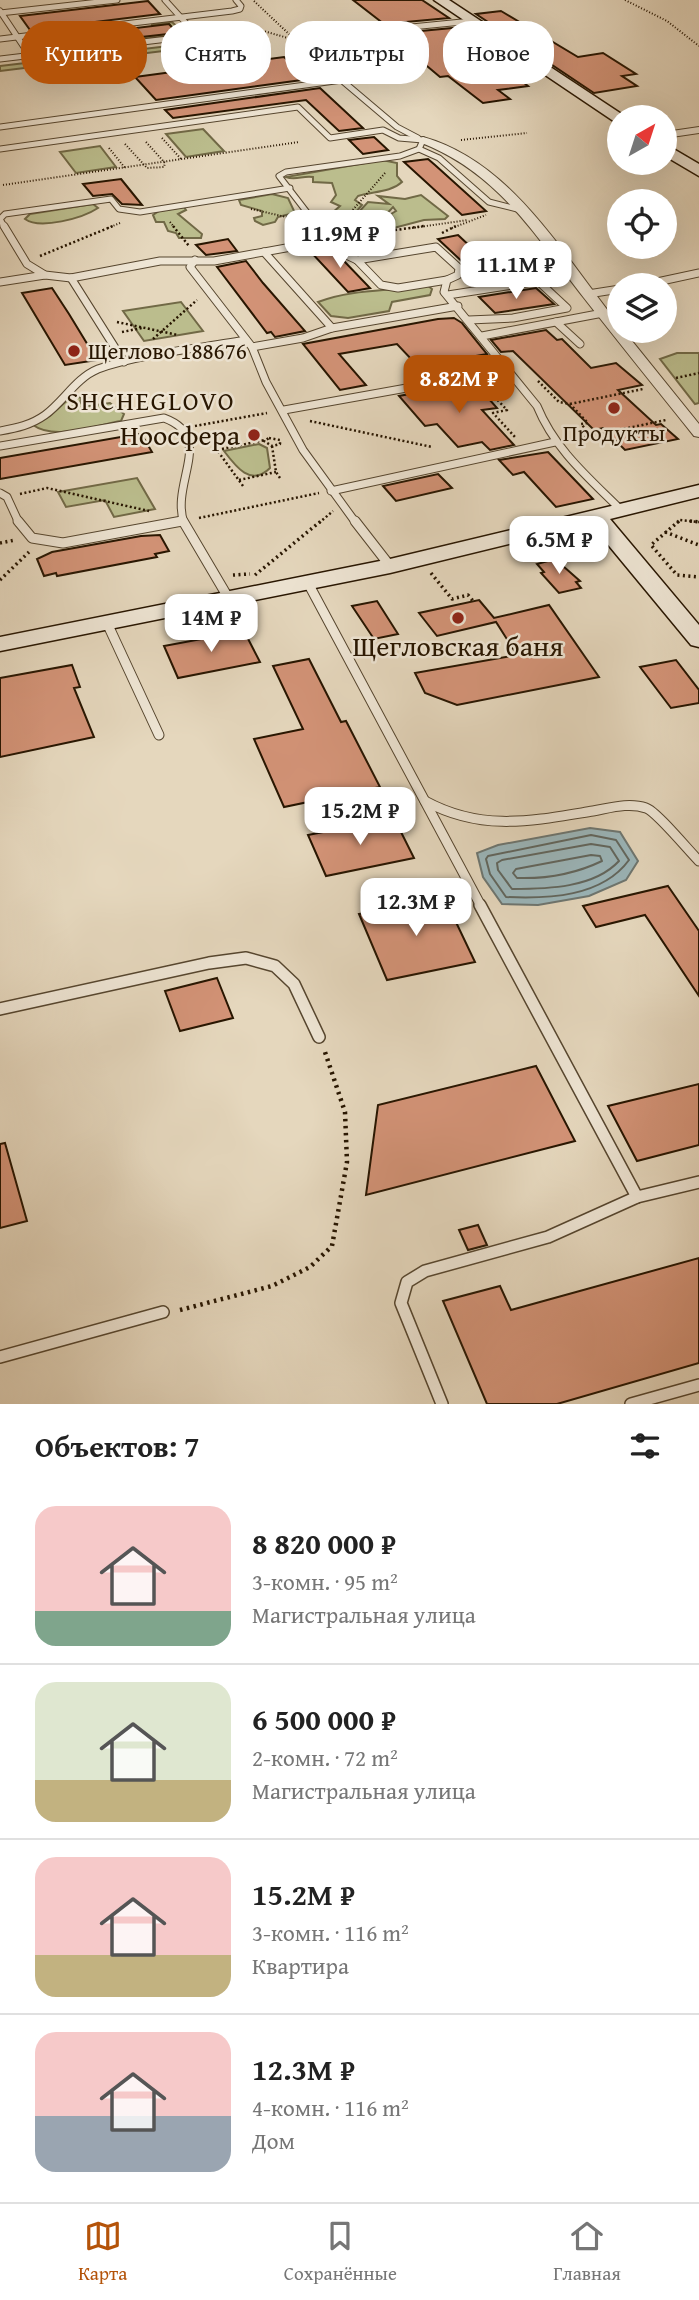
<!DOCTYPE html>
<html lang="ru">
<meta charset="utf-8">
<style>
:root{--surface:#fff;--page:#f2f2f2;--text:#222;--muted:#767676;--line:#e0e0e0;--accent:#b45309}
body{margin:0;font-family:"Gentium Book Plus",serif;background:var(--page);color:var(--text);height:100vh;display:flex;flex-direction:column;font-size:26px;white-space:nowrap}
*{box-sizing:border-box;margin:0}
p{font-size:23px;color:var(--muted)}
.icon{flex:none;width:38px;height:38px;fill:none;stroke:currentColor;stroke-width:2;stroke-linecap:round;stroke-linejoin:round}
.map{position:relative;height:1404px;overflow:hidden}
.side{display:flex;flex-direction:column;background:var(--surface);flex:1}
.side>*{flex:none}
.guide{position:absolute;left:21px;top:21px;width:658px;height:63px;display:flex;gap:14px}
.needle{width:46px;rotate:39deg}
.fabs{position:absolute;left:607px;top:105px;display:grid;gap:14px}
.fabs a{display:grid;place-items:center;width:70px;height:70px;border-radius:50%;background:var(--surface);box-shadow:0 7px 28px #0002;font-size:35px}
.price{position:absolute;translate:-50% -60px;padding:0 16px;border-radius:14px;background:#fff;color:#222;font-size:23px;line-height:46px;filter:drop-shadow(0 2px 4px #0008)}
.price::after{content:'';position:absolute;left:50%;top:42px;width:21px;height:16px;margin-left:-10px;background:inherit;clip-path:polygon(0 0,100% 0,50% 100%)}
.price.current{background:var(--accent);color:#fff}
ul{padding:0;list-style:none}
li{display:flex;align-items:center;gap:21px;height:175px;padding:0 35px}
li+li{border-top:2px solid var(--line)}
li span{display:grid;place-items:center;flex:none;width:196px;height:140px;border-radius:21px;color:#555}
li>.icon{margin-inline-start:auto}
span .icon{width:84px;height:84px;fill:#fffc;stroke-width:1}
li b{font-size:30px}
h2{display:flex;justify-content:space-between;align-items:center;height:84px;padding:0 35px;font-size:30px}
.chip{padding:0 24px;border-radius:28px;background:var(--surface);box-shadow:0 7px 28px #0002;font-size:24px;line-height:63px}
.chip.current{background:var(--accent);color:#fff}
.tabs{display:flex;justify-content:space-around;align-items:center;height:98px;border-top:2px solid var(--line);background:var(--surface);font-size:19px;color:var(--muted)}
.tabs a{display:grid;justify-items:center;gap:4px}
.tabs .current{color:var(--accent)}
.map>svg:first-child{display:block}
</style>
<div class="map">
<svg width="699" height="1404" viewBox="0 0 699 1404">
<rect width="100%" height="100%" fill="#e5d7bd"/>
<filter id="stains"><feTurbulence type="fractalNoise" baseFrequency=".00286" numOctaves="4"/><feColorMatrix values="0 0 0 0 .2 0 0 0 0 .09 0 0 0 0 .02 0 0 0 .5 -.17"/></filter>
<radialGradient id="worn" r=".72"><stop offset=".6" stop-color="#630" stop-opacity="0"/><stop offset="1" stop-color="#630" stop-opacity=".3"/></radialGradient>
<g fill="#bbbd8d" stroke="#716946" stroke-width="2">
<polygon points="172,22 185,34 40,51 37,51 29,39 53,36 54,38 38,41 43,48 176,33 170,25 151,25"/>
<polygon points="236,38 245,41 0,71 0,66"/>
<polygon points="203,129 224,151 186,157 166,134"/>
<polygon points="100,146 116,167 76,173 60,152"/>
<path d="M 382,160 L 397,163 L 397,176 L 402,182 C 390,193 373,191 358,196 L 355,200 L 362,205 L 350,219 L 327,223 L 324,220 L 340,206 L 331,202 L 336,195 L 332,183 L 313,182 L 313,177 C 303,175 296,181 286,177 Z"/>
<polygon points="272,194 288,198 295,213 278,217 275,222 263,225 255,221 254,218 262,216 262,211 241,205 239,200"/>
<polygon points="421,195 448,216 445,219 424,220 390,229 373,225 394,219 391,214 396,211 393,207 382,219 356,215 368,202 389,204 378,196 405,199"/>
<path d="M 93,204 L 98,208 C 83,218 40,230 25,219 L 30,214 Z"/>
<polygon points="184,207 186,210 178,214 202,234 201,238 179,238 176,233 168,231 164,222 156,222 153,215 159,211"/>
<path d="M 427,285 L 432,289 L 430,295 L 392,302 L 389,311 L 348,318 L 331,316 L 318,302 C 356,288 389,292 427,285 Z"/>
<polygon points="181,302 203,331 144,341 123,311"/>
<polygon points="677,353 699,353 699,403 695,404 660,359"/>
<path d="M 73,395 L 81,398 L 80,403 L 88,406 L 110,403 L 124,414 L 121,421 C 96,425 55,441 33,425 L 50,416 Z"/>
<path d="M 259,444 L 267,448 L 270,468 C 251,487 236,467 224,451 Z"/>
<polygon points="137,478 155,509 114,517 105,500 66,507 58,492"/>
</g>
<polygon fill="#9bb7bc" stroke="#6d7671" stroke-width="2" points="590,828 620,832 638,861 626,880 589,896 538,905 502,904 483,877 477,853 498,845"/>
<g fill="none" stroke-linecap="round" stroke-linejoin="round">
<g stroke="#61665e" stroke-width="2">
<path d="M 591,835 L 616,840 L 629,860 C 602,897 548,899 506,897 L 490,874 L 486,859 L 488,856 Z"/>
<path d="M 591,844 L 610,847 L 619,861 C 594,888 547,889 512,889 L 498,870 L 497,863 L 502,860 Z"/>
<path d="M 591,855 L 600,856 L 602,861 C 575,874 547,879 517,878 L 513,873 L 516,869 Z"/>
</g>
</g>
<g fill="#d39377" stroke="#271500" stroke-width="2">
<polygon points="353,0 422,0 449,18 384,24"/>
<polygon points="148,1 160,14 30,30 20,16"/>
<polygon points="501,11 578,57 603,53 636,74 622,76 637,86 594,93 476,14"/>
<polygon points="169,24 177,33 43,48 37,40"/>
<polygon points="463,27 459,32 528,86 498,90 510,99 483,103 448,76 440,77 389,34"/>
<polygon points="284,57 309,79 156,100 135,77"/>
<polygon points="320,88 363,128 339,131 306,100 173,118 165,110"/>
<polygon points="374,137 388,150 363,154 349,140"/>
<polygon points="428,159 435,165 486,211 462,215 404,162"/>
<polygon points="121,179 142,205 122,204 112,194 93,196 83,184"/>
<polygon points="458,235 506,280 485,283 438,239"/>
<polygon points="228,239 237,251 206,255 196,245"/>
<polygon points="328,247 343,260 370,288 348,292 309,250"/>
<polygon points="246,261 263,283 305,331 275,337 271,332 267,333 217,267"/>
<polygon points="52,288 69,314 97,360 65,365 22,293"/>
<polygon points="536,288 554,304 495,313 479,297"/>
<polygon points="454,318 462,323 487,354 476,356 478,359 459,361 464,367 460,368 464,372 429,378 397,344 339,354 366,385 340,390 303,344 438,319"/>
<polygon points="546,330 557,340 562,339 591,368 616,363 642,385 618,390 656,425 661,424 678,439 625,450 603,428 594,430 513,351 501,352 491,340"/>
<polygon points="474,382 497,408 482,410 514,445 490,450 482,442 458,447 437,424 425,426 399,396"/>
<polygon points="138,434 142,435 152,452 0,479 0,458"/>
<polygon points="548,452 593,499 556,507 524,472 513,475 499,460"/>
<polygon points="438,474 452,488 396,501 383,486"/>
<polygon points="160,535 169,551 155,554 157,557 57,576 56,573 44,576 37,559 52,552 141,536"/>
<polygon points="555,559 580,581 576,582 581,588 559,593 541,573 544,572 537,564"/>
<polygon points="479,600 494,618 549,605 599,677 457,705 425,693 415,673 517,655 496,622 437,636 419,613"/>
<polygon points="377,601 398,634 374,639 352,606"/>
<polygon points="244,631 260,662 178,678 164,646"/>
<polygon points="309,659 341,722 346,721 380,787 284,807 254,739 303,729 273,666"/>
<polygon points="676,660 699,690 699,703 671,708 640,667"/>
<polygon points="72,665 80,687 74,688 94,737 0,757 0,678"/>
<polygon points="394,818 414,858 326,876 308,835"/>
<polygon points="668,886 699,931 699,996 645,915 596,927 583,906"/>
<polygon points="444,897 475,962 387,980 359,914"/>
<polygon points="217,978 233,1018 180,1031 165,991"/>
<polygon points="536,1066 575,1141 366,1195 378,1105"/>
<polygon points="699,1084 699,1145 637,1161 608,1106"/>
<polygon points="5,1143 27,1221 0,1228 0,1144"/>
<polygon points="478,1225 487,1245 468,1250 459,1230"/>
<polygon points="699,1258 699,1363 557,1404 487,1404 443,1301 500,1286 511,1310"/>
</g>
<g fill="none" stroke-linecap="round" stroke-linejoin="round">
<defs>
<g id="lane-far3">
<polyline points="0,11 30,56"/>
<polyline points="0,13 117,0"/>
<polyline points="0,39 232,11 240,9 241,6 236,0"/>
<polyline points="376,39 371,31 472,21"/>
<polyline points="0,59 193,36 194,32 165,0"/>
<polyline points="332,72 397,127 418,138"/>
<polyline points="0,127 342,80"/>
<polyline points="0,149 298,107 330,138 383,130 399,138 423,140"/>
<polyline points="419,149 439,158 489,202 521,210"/>
<polyline points="5,228 0,219 5,214 111,199 119,209 140,212 290,188"/>
<polyline points="319,228 279,176 286,172 400,156 419,149 423,140"/>
</g>
<g id="lane-far2">
<polyline points="4,226 27,264 45,275 71,278 160,261 214,261 330,240"/>
<polyline points="318,226 342,253 357,260 381,285 398,288 447,280"/>
<polyline points="264,252 332,328"/>
<polyline points="195,260 190,267 252,347 266,382 303,450 356,523"/>
<path d="M 357,260 L 436,247 L 459,268 L 458,275 L 447,280 L 444,292 L 537,406 C 555,450 589,478 622,511"/>
<polyline points="71,278 124,362"/>
<polyline points="0,282 45,275"/>
<polyline points="643,285 699,273"/>
<polyline points="588,294 620,289"/>
<polyline points="448,295 538,281 567,308 513,318 469,320"/>
<polyline points="556,322 580,344"/>
<polyline points="482,336 603,313"/>
<polyline points="252,347 303,338 332,328 458,306"/>
<polyline points="284,410 507,370"/>
<path d="M 0,431 C 17,428 31,425 45,415 C 64,401 76,378 98,369 C 138,354 202,348 246,340"/>
<path d="M 0,446 L 164,418 C 216,437 170,483 184,523"/>
<polyline points="331,491 555,442"/>
<polyline points="0,493 7,497 19,523"/>
<polyline points="173,523 183,521"/>
</g>
<g id="lane-far1">
<polyline points="18,521 32,538 63,543 182,521"/>
<polyline points="183,521 229,599"/>
<polyline points="355,521 390,566"/>
<polyline points="308,583 481,906"/>
<polyline points="107,623 159,735"/>
<path d="M 425,801 C 482,832 532,821 593,811 C 610,808 629,802 646,808 C 656,811 689,851 699,861"/>
</g>
<g id="lane">
<polyline points="480,905 637,1197"/>
<polyline points="0,1009 209,963 246,958 275,966 294,984 319,1037"/>
<polyline points="0,1357 163,1312"/>
<polyline points="442,1404 401,1303 407,1282 425,1271 548,1237 637,1197 699,1182"/>
<polyline points="631,1404 699,1385"/>
</g>
<g id="street">
<polygon points="699,127 699,133 665,138 665,132"/>
<path d="M 423,137 C 513,162 564,257 620,326 L 620,331 L 624,331 L 699,424 L 699,437 L 694,436 C 657,390 620,344 584,298 C 534,234 498,172 419,142 L 418,140 Z"/>
</g>
<g id="secondary">
<polygon points="434,0 449,0 626,117 620,117 620,123 615,122"/>
<polygon points="665,144 699,164 699,176 665,156"/>
<polygon points="699,485 699,497 610,519 699,625 699,647 691,645 591,524 390,573 0,651 0,637 390,559"/>
</g>
</defs>
<use href="#lane-far3" stroke="#56462f" stroke-width="7"/>
<use href="#lane-far2" stroke="#56462f" stroke-width="9"/>
<use href="#lane-far1" stroke="#56462f" stroke-width="11"/>
<use href="#lane" stroke="#56462f" stroke-width="14"/>
<use href="#street" stroke="#56462f" stroke-width="2"/>
<use href="#secondary" stroke="#271500" stroke-width="3"/>
<g stroke="#271500" stroke-width="2" stroke-dasharray="1 2" stroke-linecap="butt">
<polyline points="625,0 667,21 699,46"/>
<polyline points="254,1 290,35"/>
<polyline points="239,24 295,40"/>
<polyline points="290,35 358,29"/>
<polyline points="295,40 324,65"/>
<polyline points="162,138 182,160"/>
<polyline points="461,140 527,133"/>
<polyline points="125,144 147,168 164,167 165,163 146,142"/>
<polyline points="109,148 125,168"/>
<polyline points="3,185 299,142"/>
<polyline points="251,209 295,219"/>
<polyline points="170,222 175,228"/>
<polyline points="108,228 120,223"/>
<polyline points="337,228 385,173"/>
<polyline points="412,228 468,220"/>
<polyline points="452,228 486,215"/>
</g>
<g stroke="#271500" stroke-width="2.5" stroke-dasharray="2 2.5" stroke-linecap="butt">
<polyline points="173,226 189,246"/>
<polyline points="442,233 456,226"/>
<polyline points="346,237 424,226"/>
<polyline points="40,256 113,226"/>
<polyline points="117,322 178,335"/>
<polyline points="122,332 142,328"/>
<polyline points="153,339 197,300"/>
<polyline points="676,378 699,373"/>
<polyline points="538,381 559,402 570,404 588,423 581,424 592,436"/>
<polyline points="485,387 507,410 493,413 515,437"/>
<polyline points="570,404 643,389"/>
<polyline points="310,421 432,447"/>
<polyline points="195,426 267,413"/>
<polygon points="269,438 280,440 280,444 272,446 264,441"/>
<polyline points="571,440 666,420"/>
<polyline points="272,446 276,472 280,478"/>
<polyline points="239,480 276,472"/>
<polyline points="243,486 217,450 265,440"/>
<polyline points="20,494 47,488 149,511"/>
<polyline points="199,518 319,493"/>
<polyline points="319,523 333,511"/>
<polyline points="677,523 680,520 699,522"/>
</g>
<g stroke="#271500" stroke-width="3.5" stroke-dasharray="2 3.5" stroke-linecap="butt">
<polyline points="679,521 651,545 677,575 699,577"/>
<polyline points="690,521 699,522"/>
<polyline points="665,532 699,545"/>
<polyline points="0,543 15,540"/>
<polyline points="431,573 452,599 468,595 473,601"/>
<polyline points="233,575 250,574"/>
<polyline points="255,575 321,521"/>
<polyline points="0,580 29,552"/>
</g>
<polyline stroke="#271500" stroke-width="4.5" stroke-dasharray="2.5 4.5" stroke-linecap="butt" points="180,1310 272,1286 310,1267 332,1246 347,1162 345,1112 325,1052"/>
<use href="#lane-far3" stroke="#eee5d4" stroke-width="5"/>
<use href="#lane-far2" stroke="#eee5d4" stroke-width="7"/>
<use href="#lane-far1" stroke="#eee5d4" stroke-width="9"/>
<use href="#lane" stroke="#eee5d4" stroke-width="11"/>
<use href="#street" fill="#eee5d4" fill-rule="evenodd"/>
<use href="#secondary" fill="#eee5d4" fill-rule="evenodd"/>
</g>
<g fill="#8f2418" stroke="#eee5d4" stroke-width="2.5">
<circle cx="74" cy="351" r="7"/>
<circle cx="614" cy="408" r="7"/>
<circle cx="254" cy="435" r="7"/>
<circle cx="458" cy="618" r="7"/>
</g>
<g text-anchor="middle" stroke-width="5" stroke-linejoin="round" paint-order="stroke">
<g font-size="23" fill="#271500" stroke="#eee5d4" text-anchor="start">
<text x="88" y="359">Щеглово 188676</text>
<text x="614" y="441" text-anchor="middle">Продукты</text>
</g>
<g font-size="26" letter-spacing="2" fill="#271500" stroke="#eee5d4">
<text x="151" y="410">SHCHEGLOVO</text>
</g>
<g font-size="28" fill="#271500" stroke="#eee5d4" text-anchor="end">
<text x="240" y="445">Ноосфера</text>
<text x="458" y="656" text-anchor="middle">Щегловская баня</text>
</g>
</g>
<rect width="100%" height="100%" filter="url(#stains)"/>
<rect width="100%" height="100%" fill="url(#worn)"/>
</svg>
<div class="fabs">
<a><svg class="needle" viewBox="-14 -14 28 28"><path d="M0-13l5 13h-10z" fill="#e53935"/><path d="M0 13l5-13h-10z" fill="#767676"/></svg></a>
<a><svg class="icon" aria-label="locate" viewBox="0 0 24 24"><circle cx="12" cy="12" r="6"/><path d="M12 2v4M12 18v4M2 12h4M18 12h4"/></svg></a>
<a><svg class="icon" aria-label="layers" viewBox="0 0 24 24"><path d="M12 4l9 5-9 5-9-5zM3 14l9 5 9-5"/></svg></a>
</div>
<b class="price" style="left:340px;top:270px">11.9M ₽</b>
<b class="price" style="left:516px;top:301px">11.1M ₽</b>
<b class="price current" style="left:459px;top:415px">8.82M ₽</b>
<b class="price" style="left:559px;top:576px">6.5M ₽</b>
<b class="price" style="left:211px;top:654px">14M ₽</b>
<b class="price" style="left:360px;top:847px">15.2M ₽</b>
<b class="price" style="left:416px;top:938px">12.3M ₽</b>
<div class="guide">
<a class="chip current">Купить</a>
<a class="chip">Снять</a>
<a class="chip">Фильтры</a>
<a class="chip">Новое</a>
</div>
</div>
<section class="side">
<h2>Объектов: 7<svg class="icon" aria-label="filters" viewBox="0 0 24 24"><path d="M4 7h16M4 17h16"/><circle cx="9" cy="7" r="2"/><circle cx="15" cy="17" r="2"/></svg></h2>
<ul>
<li><span style="background:linear-gradient(#f6c9c9 75%,#7fa58c 0)"><svg class="icon" aria-label="home" viewBox="0 0 24 24"><path d="M3 11l9-7 9 7M6 9v11h12V9"/></svg></span><div><b>8 820 000 ₽</b><p>3-комн. · 95 m²</p><p>Магистральная улица</p></div></li>
<li><span style="background:linear-gradient(#dfe7d0 70%,#c2b280 0)"><svg class="icon" aria-label="home" viewBox="0 0 24 24"><path d="M3 11l9-7 9 7M6 9v11h12V9"/></svg></span><div><b>6 500 000 ₽</b><p>2-комн. · 72 m²</p><p>Магистральная улица</p></div></li>
<li><span style="background:linear-gradient(#f6c9c9 70%,#c2b280 0)"><svg class="icon" aria-label="home" viewBox="0 0 24 24"><path d="M3 11l9-7 9 7M6 9v11h12V9"/></svg></span><div><b>15.2M ₽</b><p>3-комн. · 116 m²</p><p>Квартира</p></div></li>
<li><span style="background:linear-gradient(#f6c9c9 60%,#9aa5b1 0)"><svg class="icon" aria-label="home" viewBox="0 0 24 24"><path d="M3 11l9-7 9 7M6 9v11h12V9"/></svg></span><div><b>12.3M ₽</b><p>4-комн. · 116 m²</p><p>Дом</p></div></li>
</ul>
</section>
<nav class="tabs">
<a class="current"><svg class="icon" aria-label="map" viewBox="0 0 24 24"><path d="M3 6l6-2 6 2 6-2v14l-6 2-6-2-6 2zM9 4v14M15 6v14"/></svg>Карта</a>
<a><svg class="icon" aria-label="saved" viewBox="0 0 24 24"><path d="M7 4h10v16l-5-4-5 4z"/></svg>Сохранённые</a>
<a><svg class="icon" aria-label="home" viewBox="0 0 24 24"><path d="M3 11l9-7 9 7M6 9v11h12V9"/></svg>Главная</a>
</nav>
